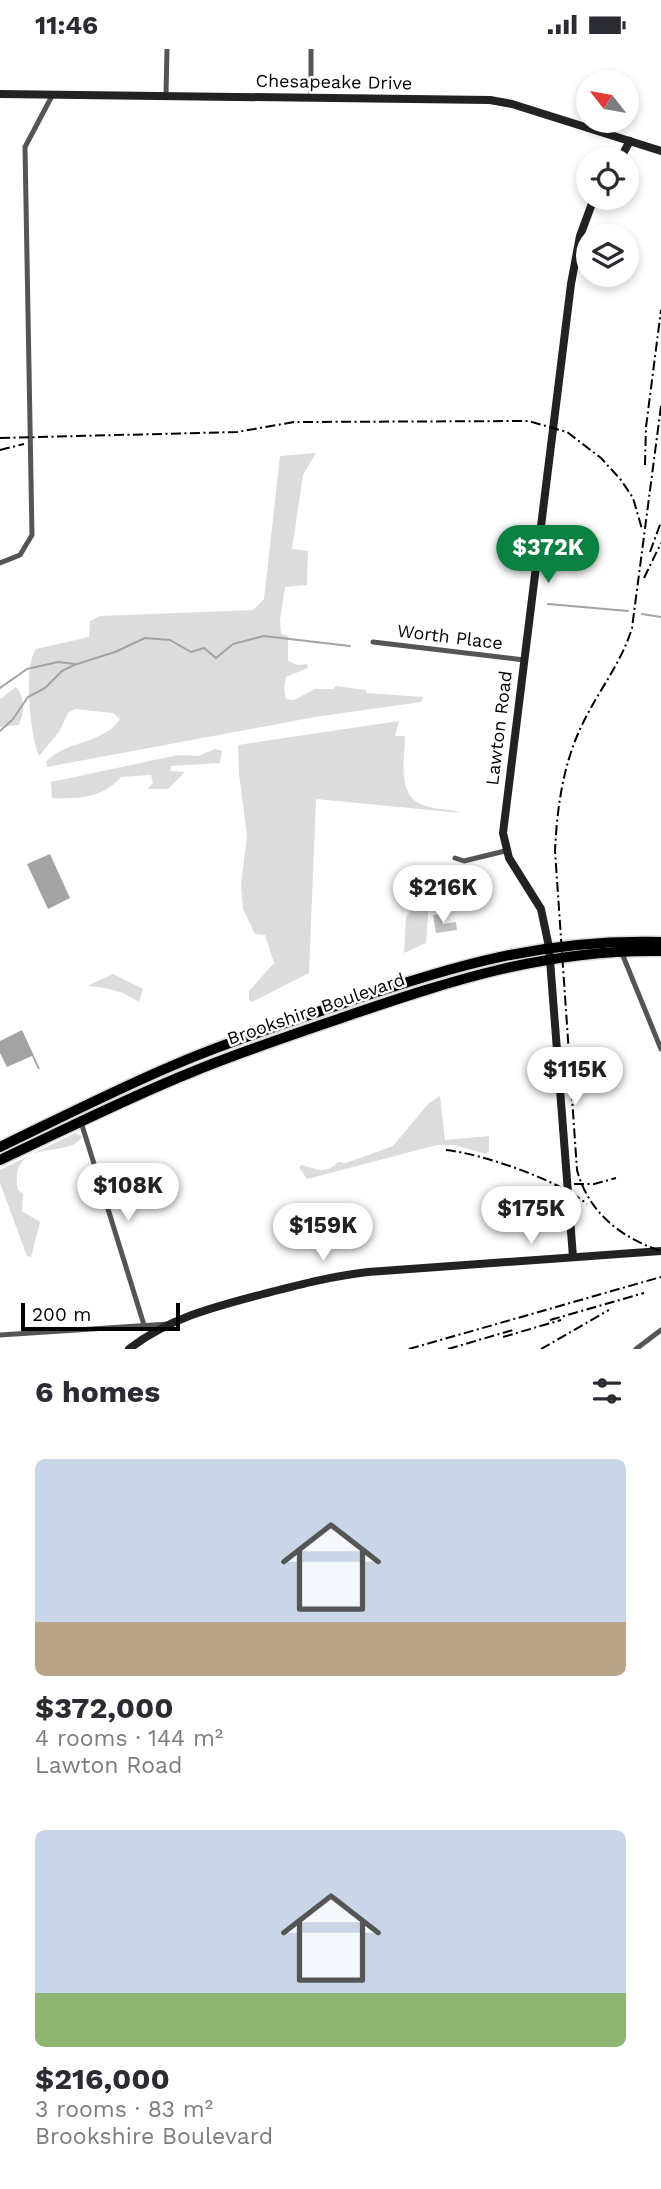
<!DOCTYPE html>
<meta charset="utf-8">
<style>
:root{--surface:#fff;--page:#f2f2f3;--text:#2b2b33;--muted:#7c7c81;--accent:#0b8043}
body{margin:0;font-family:"Work Sans",sans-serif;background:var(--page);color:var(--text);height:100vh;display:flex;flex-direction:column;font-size:26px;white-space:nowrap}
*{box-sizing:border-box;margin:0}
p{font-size:23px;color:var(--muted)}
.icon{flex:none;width:38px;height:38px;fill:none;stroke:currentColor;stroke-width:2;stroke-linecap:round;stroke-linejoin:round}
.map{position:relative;height:1300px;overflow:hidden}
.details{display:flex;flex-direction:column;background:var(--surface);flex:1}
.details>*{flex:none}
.needle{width:46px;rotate:301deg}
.tools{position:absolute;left:576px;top:21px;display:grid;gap:14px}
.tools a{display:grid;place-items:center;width:63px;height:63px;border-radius:50%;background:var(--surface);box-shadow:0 4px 10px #0003;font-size:35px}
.scale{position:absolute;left:21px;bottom:18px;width:159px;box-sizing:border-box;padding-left:7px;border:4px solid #000;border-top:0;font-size:19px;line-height:24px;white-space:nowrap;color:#000;-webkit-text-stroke:5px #fff;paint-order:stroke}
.price{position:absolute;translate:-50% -60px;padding:0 16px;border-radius:24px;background:#fff;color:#222;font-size:23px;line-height:46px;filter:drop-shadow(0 2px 4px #0008)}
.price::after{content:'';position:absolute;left:50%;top:42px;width:21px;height:16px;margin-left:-10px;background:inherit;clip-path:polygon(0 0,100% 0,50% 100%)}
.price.current{background:var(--accent);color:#fff}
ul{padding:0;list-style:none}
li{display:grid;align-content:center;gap:14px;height:371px;padding:0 35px}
li span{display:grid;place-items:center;height:217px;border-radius:10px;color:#555}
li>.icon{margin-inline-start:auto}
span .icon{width:126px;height:126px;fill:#fffc;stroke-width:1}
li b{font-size:30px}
h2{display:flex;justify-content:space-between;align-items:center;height:84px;padding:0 35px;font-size:30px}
.status{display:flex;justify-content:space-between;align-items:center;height:49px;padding:0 35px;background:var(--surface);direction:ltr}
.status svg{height:19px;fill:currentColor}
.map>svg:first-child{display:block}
</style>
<div class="status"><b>11:46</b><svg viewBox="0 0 49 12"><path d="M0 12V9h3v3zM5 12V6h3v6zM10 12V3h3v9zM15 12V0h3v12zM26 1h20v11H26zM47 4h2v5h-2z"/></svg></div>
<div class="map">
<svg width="661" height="1300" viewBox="0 0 661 1300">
<rect width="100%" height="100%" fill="#fff"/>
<g fill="#dcdcdc">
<path d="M 316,404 L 303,426 L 292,500 L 308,502 L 307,536 L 285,538 L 280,571 L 281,585 L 288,587 L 288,612 L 298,616 L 307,615 L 308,619 L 286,628 L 284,640 L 286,650 L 294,651 L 315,640 L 333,640 L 336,637 L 366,641 L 366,644 L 423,648 L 421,653 L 315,668 L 47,718 L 46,713 C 65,691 103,696 120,670 L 113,664 L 75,660 L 68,664 L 59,683 L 39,707 C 30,686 23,618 36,600 L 89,588 L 90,572 L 100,567 L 253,561 L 264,550 L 280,407 Z"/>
<path d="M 16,638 C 26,650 24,662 19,676 L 0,678 L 0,650 Z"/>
<path d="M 399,672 L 395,687 L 405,687 C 405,708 396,747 423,756 C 435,761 448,759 461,764 L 316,750 L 309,924 L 252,953 L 249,951 L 249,942 L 274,914 L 265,886 L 255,885 L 243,860 L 241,835 L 247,787 L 239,725 L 238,696 Z"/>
<path d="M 215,700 L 222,702 L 220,714 L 171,717 L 170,722 L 185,723 L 168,740 L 147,740 L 153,734 L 151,726 L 121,728 C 103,749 79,750 52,749 L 51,733 L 178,706 L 198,707 Z"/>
<polygon points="443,825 442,831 429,853 426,894 404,904 406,868 433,829"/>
<path d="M 113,925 L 143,940 L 139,953 C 123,942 106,938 87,937 Z"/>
<path d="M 440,1047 L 445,1091 L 489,1087 L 489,1102 L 486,1105 L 454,1096 L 437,1096 L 307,1130 L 299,1118 L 302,1116 C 317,1120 326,1126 338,1113 L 346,1114 L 393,1097 L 428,1055 Z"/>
<path d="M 75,1084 L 82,1087 C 71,1112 8,1085 18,1141 L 23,1145 L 22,1162 L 40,1173 L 31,1208 L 27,1207 L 0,1134 L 0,1121 Z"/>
</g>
<g fill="#a3a3a3">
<polygon points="50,805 70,849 48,860 27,815"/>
<polygon points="22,981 40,1020 38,1020 32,1007 7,1018 0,1004 0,992"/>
</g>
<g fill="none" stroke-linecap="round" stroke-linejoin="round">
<g stroke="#a3a3a3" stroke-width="2">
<polyline points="548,555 628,562"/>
<polyline points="642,565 661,568"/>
<polyline points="0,639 27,620 58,613 75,615"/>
<polyline points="0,682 13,670 28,648 45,639 62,622 74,616 115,603 145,589 170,591 191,603 204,599 216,609 233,595 264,587 350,597"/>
</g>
</g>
<polygon fill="#c4c4c4" points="442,865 443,875 456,873 457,881 436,884 433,866"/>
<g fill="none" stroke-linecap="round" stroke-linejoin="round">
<defs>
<g id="highway">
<path d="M 0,1098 C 58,1070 115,1041 174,1016 C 229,992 287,974 344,954 C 455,916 542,890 661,893"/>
<path d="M 0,1111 C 64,1081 127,1049 192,1023 C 243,1002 295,985 347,967 C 453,931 547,900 661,902"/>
</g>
</defs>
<use href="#highway" stroke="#dbdbdb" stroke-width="13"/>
<g stroke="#555" stroke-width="5">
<polyline points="311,0 311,48"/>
<polyline points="166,46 167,0"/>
<polyline points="0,514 20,506 32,486 25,98 53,45"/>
<polyline points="373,593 524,611"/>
<polyline points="455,809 464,812 505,802"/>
<polyline points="621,902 661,1000"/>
<polyline points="81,1073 144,1276"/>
<polyline points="0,1286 168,1275"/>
<polyline points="636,1300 661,1281"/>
</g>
<g stroke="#222" stroke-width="8">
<polyline points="0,45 490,51 512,55 661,102"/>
<polyline points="620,110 630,92"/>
<polyline points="573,1208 549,898 541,860 509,809 503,784 571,235 580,187 594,149"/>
<path d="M 129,1300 C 169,1269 214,1258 263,1245 C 298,1236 332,1227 368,1223 L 661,1202"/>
</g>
<use href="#highway" stroke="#000" stroke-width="10"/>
<g stroke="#000" stroke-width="2" stroke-dasharray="10 3.5 2 3.5" stroke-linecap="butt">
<path d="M 661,357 L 632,579 C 621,615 598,642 582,676 C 563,715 557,759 555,802 L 577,1121 C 588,1163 621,1189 661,1202"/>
<polyline points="0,389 237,383 294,373 528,372 567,383 601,409 621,431 633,449 642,480"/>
<polyline points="0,401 24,395"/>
<polyline points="645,416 646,378 661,261"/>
<polyline points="650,503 661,473"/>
<polyline points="644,529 661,494"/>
<path d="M 446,1101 C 483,1105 558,1131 587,1155"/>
<polyline points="574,1135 594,1135 616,1129"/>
<polyline points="550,1271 644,1244"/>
<polyline points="503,1288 561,1271"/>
<polyline points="409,1300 661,1228"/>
<polyline points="448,1300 513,1281"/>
<polyline points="541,1300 609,1261"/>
</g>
</g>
<g text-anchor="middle" stroke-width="5" stroke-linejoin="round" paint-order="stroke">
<g font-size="18" fill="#000" stroke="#fff">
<text transform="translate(334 33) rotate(1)" y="6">Chesapeake Drive</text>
<text transform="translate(450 588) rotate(7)" y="6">Worth Place</text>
<text transform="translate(499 679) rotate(-83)" y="6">Lawton Road</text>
<text transform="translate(316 960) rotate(-19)" y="6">Brookshire Boulevard</text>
</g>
</g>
</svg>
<div class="tools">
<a><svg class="needle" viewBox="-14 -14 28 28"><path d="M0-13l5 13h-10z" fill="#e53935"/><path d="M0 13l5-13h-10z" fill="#7c7c81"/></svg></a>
<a><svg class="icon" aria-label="locate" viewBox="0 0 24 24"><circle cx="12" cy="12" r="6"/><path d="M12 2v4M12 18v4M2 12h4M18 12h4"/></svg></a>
<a><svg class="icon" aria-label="layers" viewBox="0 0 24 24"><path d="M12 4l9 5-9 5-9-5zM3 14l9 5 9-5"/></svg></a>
</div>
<div class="scale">200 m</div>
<b class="price current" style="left:548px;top:536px">$372K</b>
<b class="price" style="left:443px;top:876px">$216K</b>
<b class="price" style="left:575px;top:1058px">$115K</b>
<b class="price" style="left:128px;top:1174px">$108K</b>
<b class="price" style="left:531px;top:1197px">$175K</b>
<b class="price" style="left:323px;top:1214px">$159K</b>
</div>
<section class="details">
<h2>6 homes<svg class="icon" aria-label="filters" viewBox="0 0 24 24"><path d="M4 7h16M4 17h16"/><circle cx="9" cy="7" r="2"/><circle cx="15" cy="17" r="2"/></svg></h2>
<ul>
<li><span style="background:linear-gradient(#c9d6e8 75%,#b9a48a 0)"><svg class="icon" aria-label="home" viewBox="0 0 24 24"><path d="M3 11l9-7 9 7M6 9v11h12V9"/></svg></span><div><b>$372,000</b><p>4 rooms · 144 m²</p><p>Lawton Road</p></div></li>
<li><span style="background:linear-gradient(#c9d6e8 75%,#8fb573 0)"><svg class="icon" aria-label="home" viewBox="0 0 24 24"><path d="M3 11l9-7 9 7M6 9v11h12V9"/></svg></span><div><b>$216,000</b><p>3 rooms · 83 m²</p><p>Brookshire Boulevard</p></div></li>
</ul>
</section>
